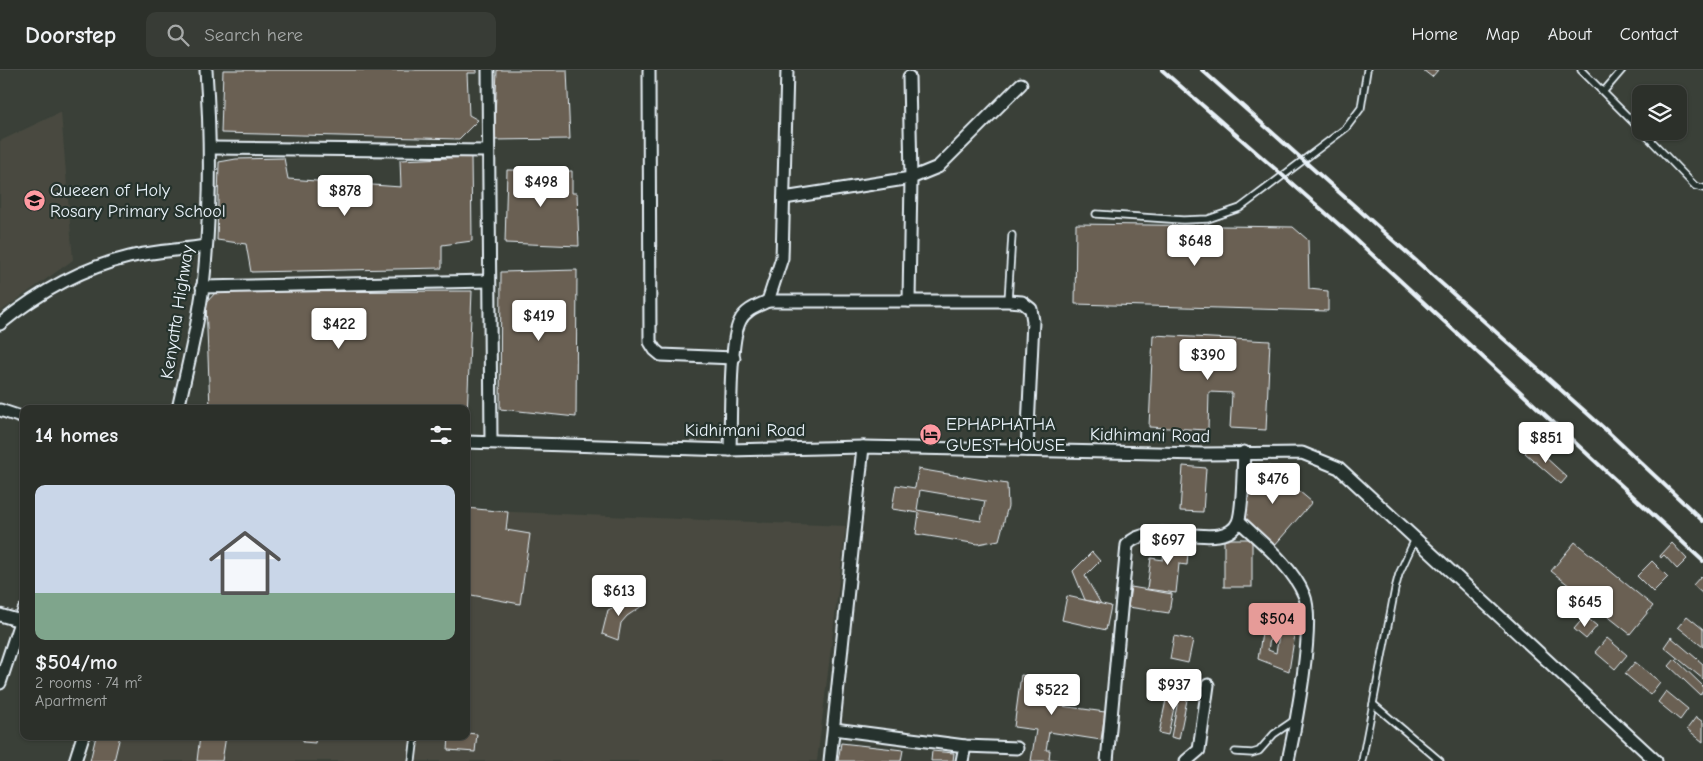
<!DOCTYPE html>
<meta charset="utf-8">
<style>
:root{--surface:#2c302a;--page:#383c36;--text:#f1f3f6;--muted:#a6a9a8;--line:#484b47;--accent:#e69b98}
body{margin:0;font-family:"Comic Neue",sans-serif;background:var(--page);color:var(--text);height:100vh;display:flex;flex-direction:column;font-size:19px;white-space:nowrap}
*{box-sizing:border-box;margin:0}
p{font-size:16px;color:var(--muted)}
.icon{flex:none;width:28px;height:28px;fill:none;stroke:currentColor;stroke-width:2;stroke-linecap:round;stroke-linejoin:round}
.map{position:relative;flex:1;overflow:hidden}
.sheet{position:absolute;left:20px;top:335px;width:450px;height:335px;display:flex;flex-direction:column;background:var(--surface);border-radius:10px;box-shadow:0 1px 4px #0004,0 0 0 1px var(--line)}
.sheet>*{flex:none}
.controls{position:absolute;left:1632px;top:15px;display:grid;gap:10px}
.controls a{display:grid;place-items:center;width:55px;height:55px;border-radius:10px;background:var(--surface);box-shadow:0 1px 4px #0004,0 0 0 1px var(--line);font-size:25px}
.price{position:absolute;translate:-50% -42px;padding:0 11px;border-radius:5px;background:#fff;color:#222;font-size:16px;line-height:32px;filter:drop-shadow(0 1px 2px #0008)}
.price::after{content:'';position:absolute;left:50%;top:30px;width:15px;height:11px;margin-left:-8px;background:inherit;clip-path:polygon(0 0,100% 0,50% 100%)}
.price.selected{background:var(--accent);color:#111}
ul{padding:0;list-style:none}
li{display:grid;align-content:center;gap:10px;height:265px;padding:0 15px}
li span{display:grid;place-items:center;height:155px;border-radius:10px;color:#555}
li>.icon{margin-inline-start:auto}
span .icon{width:90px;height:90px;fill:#fffc;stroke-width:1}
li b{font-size:21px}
h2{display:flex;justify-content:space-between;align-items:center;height:60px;padding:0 15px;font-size:21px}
header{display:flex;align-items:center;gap:30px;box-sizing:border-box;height:70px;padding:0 25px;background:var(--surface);border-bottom:1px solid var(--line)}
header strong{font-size:24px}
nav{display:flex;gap:28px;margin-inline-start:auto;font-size:18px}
.search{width:350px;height:45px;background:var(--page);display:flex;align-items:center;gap:12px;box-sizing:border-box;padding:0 18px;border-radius:10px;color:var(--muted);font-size:19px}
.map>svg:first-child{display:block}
</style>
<header>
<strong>Doorstep</strong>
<div class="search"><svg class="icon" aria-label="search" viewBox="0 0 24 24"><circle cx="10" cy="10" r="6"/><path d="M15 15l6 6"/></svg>Search here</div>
<nav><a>Home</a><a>Map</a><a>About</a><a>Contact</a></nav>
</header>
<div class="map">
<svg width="1703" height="691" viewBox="0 0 1703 691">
<rect width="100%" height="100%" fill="#3a4038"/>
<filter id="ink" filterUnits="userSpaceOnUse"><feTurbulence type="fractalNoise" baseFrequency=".02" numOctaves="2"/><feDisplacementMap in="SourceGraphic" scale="10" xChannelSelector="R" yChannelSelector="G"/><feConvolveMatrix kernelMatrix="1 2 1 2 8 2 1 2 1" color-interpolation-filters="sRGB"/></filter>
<g filter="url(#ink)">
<g fill="#484a40">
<polygon points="61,42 73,190 0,242 0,71"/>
<polygon points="466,440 846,456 817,691 98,691 107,666 466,666"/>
</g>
<g fill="#6a6053" stroke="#e8f1f8" fill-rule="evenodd">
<polygon points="223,0 477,0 477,3 467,3 469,45 478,50 459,69 221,63"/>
<polygon points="497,0 567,0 570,69 494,70"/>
<polygon points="1423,0 1438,0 1432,7"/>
<polygon points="471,87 472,171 442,175 442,198 251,202 246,174 217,170 219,92 236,89 284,88 288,109 401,117 400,90"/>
<polygon points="507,100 572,101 572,123 577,123 579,176 505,173"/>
<polygon points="1076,154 1293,157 1308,170 1309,219 1328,221 1328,241 1075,234"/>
<polygon points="577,200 576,347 500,339 501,202"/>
<polygon points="472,221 467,346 466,339 210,339 206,233 216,222"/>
<polygon points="1153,265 1270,271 1266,360 1230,358 1232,323 1209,322 1208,360 1149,357"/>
<polygon points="1532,375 1567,407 1561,414 1525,383"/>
<polygon points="1268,395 1312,432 1274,476 1244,448 1245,422"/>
<polygon points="1183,396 1206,398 1203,442 1180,441"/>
<path d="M 918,399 L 1007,414 L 1008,436 L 999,470 L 978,474 L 916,464 L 919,443 L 892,439 L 896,415 L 915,418 ZM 920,420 L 985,431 L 981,451 L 917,440 Z"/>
<polygon points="466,438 508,442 506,460 530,464 520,534 466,524"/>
<polygon points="1165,467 1189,469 1187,495 1179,494 1176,523 1147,519 1151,488 1163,490"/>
<rect x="1224" y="469" width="28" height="48"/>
<polygon points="1575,472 1653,536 1630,564 1551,501"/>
<polygon points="1672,473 1687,489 1677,499 1664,485 1661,488 1660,486"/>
<polygon points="1092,482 1100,491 1085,506 1101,534 1085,530 1073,501"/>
<polygon points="1652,491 1668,507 1653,522 1637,506"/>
<polygon points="1701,506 1703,508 1703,524 1693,515"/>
<polygon points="1131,517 1172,524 1169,543 1128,537"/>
<polygon points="1067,526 1111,536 1106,560 1062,550"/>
<polygon points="638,527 642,536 627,546 621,553 618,570 602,564 608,540"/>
<polygon points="1585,546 1597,556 1586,569 1574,559"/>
<polygon points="1687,546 1703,559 1703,577 1678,557"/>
<path d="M 1264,550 L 1296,558 L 1289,601 L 1258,589 ZM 1271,563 L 1279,565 L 1276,583 L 1268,580 Z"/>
<polygon points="1174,566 1193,570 1188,593 1170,589"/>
<polygon points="1671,567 1703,594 1703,609 1664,577"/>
<polygon points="1607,568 1627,585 1615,599 1595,582"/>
<polygon points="1675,589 1703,616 1703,621 1700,625 1669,596"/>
<polygon points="1635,592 1660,612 1650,625 1625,604"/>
<polygon points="1021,605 1057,610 1054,635 1105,642 1101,670 1049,662 1046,680 1050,680 1049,689 1063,691 1031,691 1036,660 1014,657"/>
<polygon points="1169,616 1189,620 1179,669 1171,667 1179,625 1177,624 1168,665 1159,663"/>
<polygon points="1666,621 1688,639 1680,650 1658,632"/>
<polygon points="1696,647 1703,652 1703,672 1687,659"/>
<polygon points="466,663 477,664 475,682 448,680 449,666 466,666"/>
<polygon points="96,666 120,666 114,691 90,691"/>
<polygon points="200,666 226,666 222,691 197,691"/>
<polygon points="303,666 316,666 315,673 303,672"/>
<polygon points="841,673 903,680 901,691 838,691"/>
<polygon points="932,681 954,683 953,691 931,691"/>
</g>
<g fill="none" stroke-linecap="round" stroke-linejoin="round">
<defs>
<g id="lane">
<polyline points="1581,0 1641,60"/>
<polyline points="1604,21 1622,0"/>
<polyline points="1642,61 1695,116 1703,118"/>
<polyline points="1096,144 1183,150 1208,149 1240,138 1346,58 1361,38 1367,0"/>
<polyline points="1008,231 1012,165"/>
<polyline points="1373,634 1440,691"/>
<polyline points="1235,682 1252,683 1259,681 1274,664 1296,649"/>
<polyline points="412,691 415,666"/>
<polyline points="1362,691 1395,519 1399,504 1415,469"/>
</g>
<g id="street">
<polyline points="488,0 491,372"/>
<polyline points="649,0 650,272 655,280 661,285 734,288"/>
<polyline points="909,7 911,108 909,231"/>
<polyline points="211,78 488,81"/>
<polyline points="784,128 911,108 938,97 1021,14"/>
<polyline points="202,217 489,211"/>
<polyline points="768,231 782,188 787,0"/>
<path d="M 0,254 C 38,223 82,198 129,187 C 154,181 181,180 206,176"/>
<path d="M 178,339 C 187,298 198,257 203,216 C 211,144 211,72 206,0"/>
<polyline points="0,340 24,348"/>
<polyline points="466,372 730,380 863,377 1203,384 1302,383 1339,398 1656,691"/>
<path d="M 730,380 C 731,353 729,271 740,251 C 745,240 757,236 768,231 L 1008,231 L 1022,232 L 1031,239 L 1033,251 L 1027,380"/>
<path d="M 1239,451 C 1261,472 1292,496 1304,525 C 1316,552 1295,658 1288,691"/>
<polyline points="0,545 24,552"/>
<polyline points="0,613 24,540"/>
<polyline points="834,659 965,676 1017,678"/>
<polyline points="75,691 83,666"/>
<polyline points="830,691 863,377"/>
<polyline points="962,691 965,676"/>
<path d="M 1107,691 L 1127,475 C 1152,446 1225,484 1238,452 C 1243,441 1243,397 1244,382"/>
<polyline points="1186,691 1199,680 1208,615"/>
</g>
</defs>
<use href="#lane" stroke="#e8f1f8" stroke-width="9"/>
<use href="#street" stroke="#e8f1f8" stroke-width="15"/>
<use href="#lane" stroke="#26332d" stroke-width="5.5"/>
<use href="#street" stroke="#26332d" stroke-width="11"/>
<g stroke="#e8f1f8" stroke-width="4">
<polyline points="1162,0 1352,166 1703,491"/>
<polyline points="1202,0 1606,360 1703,451"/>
</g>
</g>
</g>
<defs>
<symbol id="school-disc" viewBox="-11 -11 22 22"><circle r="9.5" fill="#ff9aa2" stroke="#26332d"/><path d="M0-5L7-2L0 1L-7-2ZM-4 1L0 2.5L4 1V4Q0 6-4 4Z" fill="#111"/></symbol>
<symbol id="hotel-disc" viewBox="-11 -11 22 22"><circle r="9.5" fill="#ff9aa2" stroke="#26332d"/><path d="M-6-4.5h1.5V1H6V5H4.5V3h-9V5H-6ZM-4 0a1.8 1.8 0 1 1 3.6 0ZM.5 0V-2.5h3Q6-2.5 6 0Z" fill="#111"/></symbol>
</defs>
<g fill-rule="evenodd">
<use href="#school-disc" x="22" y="118" width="25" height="25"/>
<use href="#hotel-disc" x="918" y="352" width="25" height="25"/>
</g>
<g text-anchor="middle" stroke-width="4.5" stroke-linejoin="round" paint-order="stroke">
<g font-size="18" fill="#e8f1f8" stroke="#26332d" text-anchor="start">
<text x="50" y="126">Queeen of Holy<tspan x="50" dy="21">Rosary Primary School</tspan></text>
<text x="946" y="360">EPHAPHATHA<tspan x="946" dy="21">GUEST HOUSE</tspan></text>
</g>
<g font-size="18" fill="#e8f1f8" stroke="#26332d">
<text transform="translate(177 242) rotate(-81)" y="6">Kenyatta Highway</text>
<text x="745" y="366">Kidhimani Road</text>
<text transform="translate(1150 365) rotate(1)" y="6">Kidhimani Road</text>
</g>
</g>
</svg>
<div class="controls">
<a><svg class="icon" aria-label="layers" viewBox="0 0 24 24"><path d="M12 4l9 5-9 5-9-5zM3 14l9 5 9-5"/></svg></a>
</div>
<b class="price" style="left:541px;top:138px">$498</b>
<b class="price" style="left:345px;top:147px">$878</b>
<b class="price" style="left:1195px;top:197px">$648</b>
<b class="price" style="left:539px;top:272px">$419</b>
<b class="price" style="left:339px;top:280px">$422</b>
<b class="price" style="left:1208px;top:311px">$390</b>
<b class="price" style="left:1546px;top:394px">$851</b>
<b class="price" style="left:1273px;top:435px">$476</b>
<b class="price" style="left:1168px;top:496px">$697</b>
<b class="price" style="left:619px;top:547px">$613</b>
<b class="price" style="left:1585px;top:558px">$645</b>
<b class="price selected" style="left:1277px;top:575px">$504</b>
<b class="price" style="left:1174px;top:641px">$937</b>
<b class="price" style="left:1052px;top:646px">$522</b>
<section class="sheet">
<h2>14 homes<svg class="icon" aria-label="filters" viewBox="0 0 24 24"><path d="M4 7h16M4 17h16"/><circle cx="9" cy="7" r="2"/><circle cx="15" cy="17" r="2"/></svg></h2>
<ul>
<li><span style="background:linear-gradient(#c9d6e8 70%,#7fa58c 0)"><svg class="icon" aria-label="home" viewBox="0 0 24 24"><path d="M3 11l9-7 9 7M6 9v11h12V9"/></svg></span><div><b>$504/mo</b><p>2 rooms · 74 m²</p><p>Apartment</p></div></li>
</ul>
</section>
</div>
